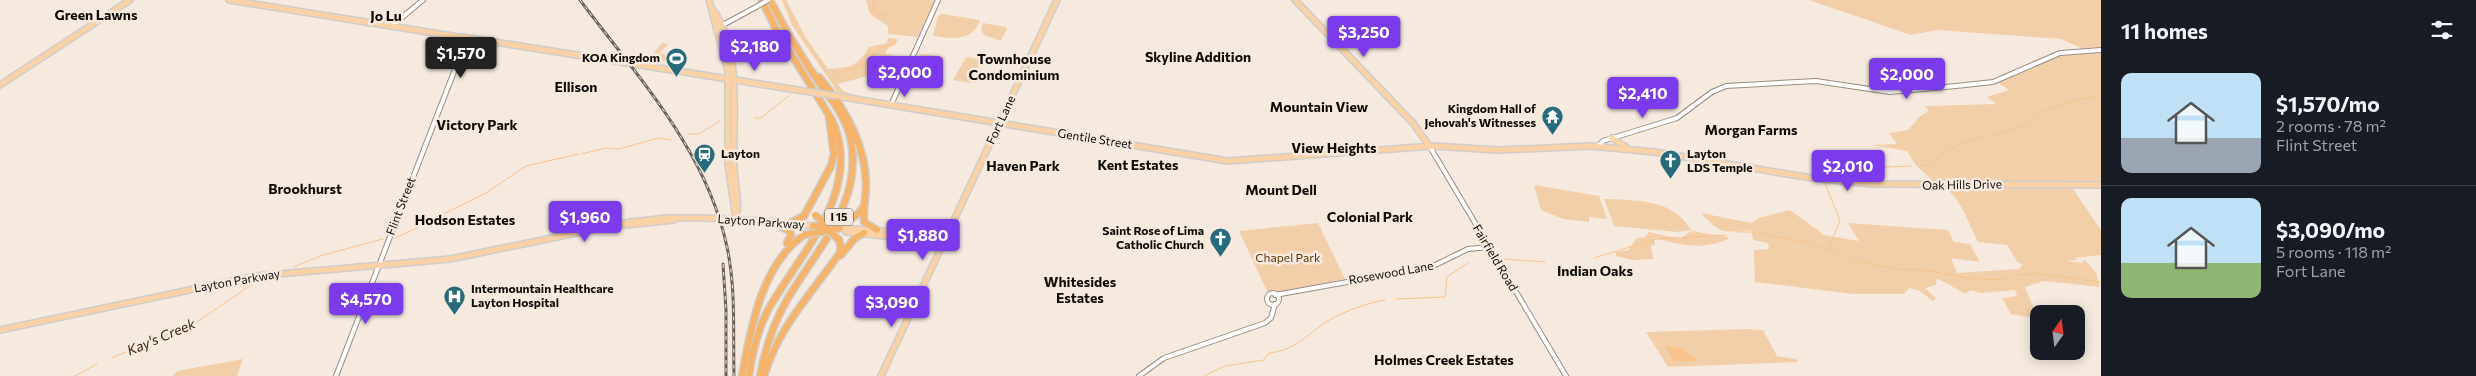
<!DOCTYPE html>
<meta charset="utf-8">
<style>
:root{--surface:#171b24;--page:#242831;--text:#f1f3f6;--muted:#9ea1a6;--line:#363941;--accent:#7c3aed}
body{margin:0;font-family:Commissioner,sans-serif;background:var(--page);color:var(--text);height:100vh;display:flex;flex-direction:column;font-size:19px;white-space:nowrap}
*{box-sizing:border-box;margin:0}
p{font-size:16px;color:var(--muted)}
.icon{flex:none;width:28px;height:28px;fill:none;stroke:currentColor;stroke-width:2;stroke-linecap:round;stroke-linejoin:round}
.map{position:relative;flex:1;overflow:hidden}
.sheet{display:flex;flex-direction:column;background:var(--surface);width:375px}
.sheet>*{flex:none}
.needle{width:32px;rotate:14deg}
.controls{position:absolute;left:2030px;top:305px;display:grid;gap:10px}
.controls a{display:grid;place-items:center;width:55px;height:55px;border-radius:10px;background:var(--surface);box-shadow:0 2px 12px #0003;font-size:25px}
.price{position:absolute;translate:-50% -42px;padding:0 11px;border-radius:5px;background:var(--accent);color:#fff;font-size:16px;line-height:32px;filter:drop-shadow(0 1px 2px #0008)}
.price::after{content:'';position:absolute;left:50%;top:30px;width:15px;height:11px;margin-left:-8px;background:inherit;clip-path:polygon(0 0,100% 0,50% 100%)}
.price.active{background:#222;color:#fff}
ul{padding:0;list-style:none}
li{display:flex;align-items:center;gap:15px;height:125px;padding:0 20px}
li+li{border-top:1px solid var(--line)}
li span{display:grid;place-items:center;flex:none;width:140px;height:100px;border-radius:10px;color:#555}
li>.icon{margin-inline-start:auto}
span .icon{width:60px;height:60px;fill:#fffc;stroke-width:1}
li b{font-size:21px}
h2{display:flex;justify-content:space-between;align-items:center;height:60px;padding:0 20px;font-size:21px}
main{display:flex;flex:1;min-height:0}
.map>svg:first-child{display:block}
</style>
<main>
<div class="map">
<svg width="2101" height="376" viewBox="0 0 2101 376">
<rect width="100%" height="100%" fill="#f6eadf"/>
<g fill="#f3cfa9">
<path d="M 782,0 L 786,0 L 806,38 L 828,69 C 851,67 857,67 869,47 L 887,43 L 888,38 L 898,39 L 895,45 L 888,48 L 885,54 L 892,55 L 886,67 L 904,70 L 884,72 L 837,84 L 844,91 L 850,93 L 849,96 L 836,93 L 837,91 L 792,25 Z"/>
<polygon points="866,0 935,0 918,37 888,34 888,26 870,14"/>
<polygon points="1809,0 2101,0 2101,47 2081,48 2061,39 1937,30 1911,35"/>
<path d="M 942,14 L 980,20 L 980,21 C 970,42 953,39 933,36 L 938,16 Z"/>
<polygon points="983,23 1006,27 1007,29 1001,41 984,35 981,29"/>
<polygon points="662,43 668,44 660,53 672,56 656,65 646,63"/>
<polygon points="2101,51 2101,182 1936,184 1915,164 1907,151 1871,145 1897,144 1889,133 1908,130 1920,116 1929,111 1925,106 1996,104 1987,97 2009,90 1998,83 2065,54"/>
<polygon points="921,54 945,57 936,79 912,77"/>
<polygon points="966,57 983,59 971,83 953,80"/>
<polygon points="1534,185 1599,196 1607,219 1589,217 1589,222 1563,219 1541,210"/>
<path d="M 2050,188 L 2073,189 L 2101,230 L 2101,255 L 2075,258 L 2078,260 L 2066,261 L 2084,263 L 2082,261 L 2085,260 L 2096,273 L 2100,287 L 2044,281 L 2025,287 L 2038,319 L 2011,314 L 2002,298 L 2017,296 L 2015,290 L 1981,293 L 1970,290 L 1966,294 L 1938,279 L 1936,280 L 1936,285 L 1925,288 L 1936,298 L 1933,301 L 1918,290 L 1909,288 L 1904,294 L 1853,294 L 1755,282 L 1754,250 L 1769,249 L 1768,243 L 1753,240 L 1751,230 C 1723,233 1720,234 1701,213 L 1751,223 L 1759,218 L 1790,210 L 1824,235 L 1859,241 L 1848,223 L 1948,230 L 1954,242 L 1970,244 L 1980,262 L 1951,258 L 1957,273 L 2019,269 L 2023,264 L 2018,263 L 2007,245 L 1978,242 C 1969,224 1962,202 1947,189 Z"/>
<path d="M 1604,199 C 1635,200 1674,199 1691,230 L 1677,232 L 1614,226 Z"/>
<polygon points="1318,223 1345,279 1285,291 1278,294 1267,291 1239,231"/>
<path d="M 1691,231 L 1728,237 L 1728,239 C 1703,250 1681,246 1656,238 L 1654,239 L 1655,245 L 1651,246 L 1653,259 L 1632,260 L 1616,256 L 1616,252 L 1628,250 L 1637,238 L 1645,237 L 1649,232 L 1680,239 Z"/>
<polygon points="1747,329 1763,330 1777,356 1796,359 1798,362 1668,367 1646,332"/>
<polygon points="243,359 237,376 173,376 177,371"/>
</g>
<polygon fill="#f9c38b" points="1665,346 1681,348 1697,361 1674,361"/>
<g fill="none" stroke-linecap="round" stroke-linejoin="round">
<g stroke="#f9c38b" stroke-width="1">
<polyline points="874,0 874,11 890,17"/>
<polyline points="832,76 866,64 880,48 893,44 895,40"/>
<polyline points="754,118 761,118 791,94"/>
<polyline points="688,134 698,134 720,121"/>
<polyline points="582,154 605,148 619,149 658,138 671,140"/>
<polyline points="1922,166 1931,165 1938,157 1959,144 2021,127 2042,112 2058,105 2101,95"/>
<polyline points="1822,173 1822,170 1911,166"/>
<polyline points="1825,183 1840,221 1828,249"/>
<polyline points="437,217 486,193 526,166 579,154"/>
<polyline points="1737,232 1752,232 1805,242 1852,259 1893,269 1924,270 1979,280 2006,279"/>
<polyline points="395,238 429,222"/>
<polyline points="1594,258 1657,239 1726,235"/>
<polyline points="1504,259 1545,262"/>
<polyline points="294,267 320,256 383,239"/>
<polyline points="2015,275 2039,274 2101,282"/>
<polyline points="1396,299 1445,297 1447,277 1468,263"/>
<polyline points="112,358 197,322 257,281"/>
<polyline points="75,376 97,364"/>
<path d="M 1204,376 L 1225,366 L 1264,360 L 1269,353 C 1293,351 1305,337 1323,324 C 1342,312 1363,304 1385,300"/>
</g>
<defs>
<g id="minor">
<polyline points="393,25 423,0"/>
<polyline points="721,26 756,7"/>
<polyline points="891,105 938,0"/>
<polyline points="1598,146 1603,141 1677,118 1712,92 1726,86 1816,81 1890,92 1956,86 1993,82 2060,53 2101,50"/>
<polyline points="1430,147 1566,376"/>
<circle cx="1273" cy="299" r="6"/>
<polyline points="1275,295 1431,267 1468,249 1490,247"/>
<polyline points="336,376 464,46 470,39"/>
<polyline points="1139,376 1164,358 1265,323 1271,318 1275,304"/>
</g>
<g id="major">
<polyline points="229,0 465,38"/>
<polyline points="709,0 728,71 728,164 736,219"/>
<polyline points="1295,0 1413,123 1430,147"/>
<path d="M 713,10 C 743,50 732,121 734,169 C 735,185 740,203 736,219"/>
<polyline points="463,37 804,91"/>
<polyline points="0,85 130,0"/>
<polyline points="837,96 1228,161 1433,146 1498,150 1591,146 1655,152 1812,178 1872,184 2101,185"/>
<polyline points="1612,138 1626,147"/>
<polyline points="734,219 815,226"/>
<polyline points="625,225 674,220"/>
<polyline points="840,228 895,232 938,239 940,242"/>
<polyline points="845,229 846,232 942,242"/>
<polyline points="0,330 256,276 450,259 630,222 668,218 701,218"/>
<polyline points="881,376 1057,0"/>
</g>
<g id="highway">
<path d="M 819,77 C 844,107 865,143 866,183 C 866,196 863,209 864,222 L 877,230"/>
<polyline points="849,220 858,214 864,206"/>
<polyline points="770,222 790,231 791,235 787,243"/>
<polyline points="788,224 804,216 831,166 834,154 829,117"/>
<polyline points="841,255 855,238 864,233"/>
<path d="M 742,376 C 751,328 761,265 804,235"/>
<path d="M 749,376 C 752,353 757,331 768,310 C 800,253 864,191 832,120 L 778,33 L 762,0"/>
<path d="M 760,376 C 765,349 774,322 788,298 C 818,248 867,197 849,133 C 843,112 826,93 814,75 C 798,51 783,26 770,0"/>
<path d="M 764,376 C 778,328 811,294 839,254 L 841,247 L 839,240"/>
</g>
</defs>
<use href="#minor" stroke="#978c81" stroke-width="6"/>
<use href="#major" stroke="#cfcecd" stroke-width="8"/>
<use href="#highway" stroke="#cfcecd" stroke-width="9"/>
<use href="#minor" stroke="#fff" stroke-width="4"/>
<use href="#major" stroke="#fad2a6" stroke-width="5"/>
<use href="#highway" stroke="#f6b46b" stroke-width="6"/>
<defs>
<g id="rail">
<path d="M 580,0 C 637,76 707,151 727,247 C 736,289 733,333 734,376"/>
<polyline points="723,264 726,310 726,376"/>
</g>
</defs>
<use href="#rail" stroke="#6a635d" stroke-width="3"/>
<use href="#rail" stroke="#f6eadf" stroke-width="1" stroke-dasharray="4" stroke-linecap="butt"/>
<defs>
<polyline id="minor-bridge" points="756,7 768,0"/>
<g id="major-bridge">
<polyline points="804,91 837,96"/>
<polyline points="701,218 731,219"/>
</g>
<g id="highway-bridge">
<polyline points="815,215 828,225"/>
<polyline points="813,226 832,225 849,220"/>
<polyline points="827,229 839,240"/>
<polyline points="804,235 840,228"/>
</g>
</defs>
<use href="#minor-bridge" stroke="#978c81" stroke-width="6" stroke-linecap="butt"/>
<use href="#major-bridge" stroke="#cfcecd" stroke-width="8" stroke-linecap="butt"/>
<use href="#highway-bridge" stroke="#cfcecd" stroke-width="9" stroke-linecap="butt"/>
<use href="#minor-bridge" stroke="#fff" stroke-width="4"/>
<use href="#major-bridge" stroke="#fad2a6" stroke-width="5"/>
<use href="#highway-bridge" stroke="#f6b46b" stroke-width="6"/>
</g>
<defs>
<symbol id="stadium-pin" viewBox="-11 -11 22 30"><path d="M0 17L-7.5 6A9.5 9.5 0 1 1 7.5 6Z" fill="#266a7b" stroke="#f6eadf"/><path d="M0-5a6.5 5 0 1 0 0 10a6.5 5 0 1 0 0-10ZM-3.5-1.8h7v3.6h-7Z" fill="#fff"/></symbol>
<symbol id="temple-pin" viewBox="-11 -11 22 30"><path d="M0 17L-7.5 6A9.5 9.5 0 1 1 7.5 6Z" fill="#266a7b" stroke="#f6eadf"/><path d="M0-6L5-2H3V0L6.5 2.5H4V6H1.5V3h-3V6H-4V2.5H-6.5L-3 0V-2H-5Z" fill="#fff"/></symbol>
<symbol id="station-pin" viewBox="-11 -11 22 30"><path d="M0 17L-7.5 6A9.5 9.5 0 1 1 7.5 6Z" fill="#266a7b" stroke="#f6eadf"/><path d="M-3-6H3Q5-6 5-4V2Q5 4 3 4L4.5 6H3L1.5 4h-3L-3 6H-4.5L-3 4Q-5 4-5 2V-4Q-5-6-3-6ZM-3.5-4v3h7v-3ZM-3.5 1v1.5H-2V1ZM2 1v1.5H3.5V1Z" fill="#fff"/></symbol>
<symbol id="church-pin" viewBox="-11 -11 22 30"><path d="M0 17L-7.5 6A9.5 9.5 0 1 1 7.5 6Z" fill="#266a7b" stroke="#f6eadf"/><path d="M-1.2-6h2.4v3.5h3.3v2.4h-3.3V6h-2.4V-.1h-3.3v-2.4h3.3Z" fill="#fff"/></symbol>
<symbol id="hospital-pin" viewBox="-11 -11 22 30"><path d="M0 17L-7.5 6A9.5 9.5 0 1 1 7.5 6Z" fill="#266a7b" stroke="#f6eadf"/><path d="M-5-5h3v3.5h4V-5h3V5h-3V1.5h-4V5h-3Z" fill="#fff"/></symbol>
</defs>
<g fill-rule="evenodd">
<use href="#stadium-pin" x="664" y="46" width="25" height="34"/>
<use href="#temple-pin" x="1540" y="104" width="25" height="34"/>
<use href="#station-pin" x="692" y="142" width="25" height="34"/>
<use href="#church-pin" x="1658" y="148" width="25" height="34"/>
<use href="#church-pin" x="1208" y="226" width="25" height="34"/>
<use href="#hospital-pin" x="442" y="284" width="25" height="34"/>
</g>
<g text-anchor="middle" stroke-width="5" stroke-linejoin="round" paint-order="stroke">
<rect fill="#f6eadf" stroke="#544e48" stroke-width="1" x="825" y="208.5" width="28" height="17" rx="4"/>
<g font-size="11" font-weight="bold" fill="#0f0b07">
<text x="839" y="221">I 15</text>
</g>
<g font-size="12" font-weight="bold" fill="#0f0b07" stroke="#f6eadf" text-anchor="end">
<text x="660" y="62">KOA Kingdom</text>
<text x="1536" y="113">Kingdom Hall of<tspan x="1536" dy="14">Jehovah's Witnesses</tspan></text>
<text x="721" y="158" text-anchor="start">Layton</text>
<text x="1687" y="158" text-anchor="start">Layton<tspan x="1687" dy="14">LDS Temple</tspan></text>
<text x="1204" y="235">Saint Rose of Lima<tspan x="1204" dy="14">Catholic Church</tspan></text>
<text x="471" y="293" text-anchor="start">Intermountain Healthcare<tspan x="471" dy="14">Layton Hospital</tspan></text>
</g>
<g font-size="12" fill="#0f0b07" stroke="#f6eadf">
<text transform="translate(1001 120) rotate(-65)" y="4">Fort Lane</text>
<text transform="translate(1095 139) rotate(9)" y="4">Gentile Street</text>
<text transform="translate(1962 185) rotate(-1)" y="4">Oak Hills Drive</text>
<text transform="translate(401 206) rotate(-69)" y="4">Flint Street</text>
<text transform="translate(761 222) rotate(4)" y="4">Layton Parkway</text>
<text transform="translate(1495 258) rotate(59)" y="4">Fairfield Road</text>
<text transform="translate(1391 273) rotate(-10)" y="4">Rosewood Lane</text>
<text transform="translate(237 281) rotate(-10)" y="4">Layton Parkway</text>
</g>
<g font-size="12" fill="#573506" stroke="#f6eadf">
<text x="1288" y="262">Chapel Park</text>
</g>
<g font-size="14" font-weight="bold" fill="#0f0b07" stroke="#f6eadf">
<text x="96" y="20">Green Lawns</text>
<text x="386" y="21">Jo Lu</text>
<text x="1198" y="62">Skyline Addition</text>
<text x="1014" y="64">Townhouse<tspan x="1014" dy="16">Condominium</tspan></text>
<text x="576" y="92">Ellison</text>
<text x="1319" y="112">Mountain View</text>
<text x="477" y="130">Victory Park</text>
<text x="1751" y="135">Morgan Farms</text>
<text x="1334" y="153">View Heights</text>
<text x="1138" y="170">Kent Estates</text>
<text x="1023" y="171">Haven Park</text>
<text x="305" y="194">Brookhurst</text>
<text x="1281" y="195">Mount Dell</text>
<text x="1370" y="222">Colonial Park</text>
<text x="465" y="225">Hodson Estates</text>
<text x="1595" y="276">Indian Oaks</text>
<text x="1080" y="287">Whitesides<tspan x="1080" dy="16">Estates</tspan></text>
<text x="1444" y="365">Holmes Creek Estates</text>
</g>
<g font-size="14" font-style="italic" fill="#3d270e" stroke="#f6eadf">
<text transform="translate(161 337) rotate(-23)" y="5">Kay's Creek</text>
</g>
</g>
</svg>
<div class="controls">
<a><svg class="needle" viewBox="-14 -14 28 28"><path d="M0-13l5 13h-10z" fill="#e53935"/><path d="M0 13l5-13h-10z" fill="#9ea1a6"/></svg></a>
</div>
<b class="price" style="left:1364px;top:58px">$3,250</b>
<b class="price" style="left:755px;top:72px">$2,180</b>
<b class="price active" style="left:461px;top:79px">$1,570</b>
<b class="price" style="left:905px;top:98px">$2,000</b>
<b class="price" style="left:1907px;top:100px">$2,000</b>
<b class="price" style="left:1643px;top:119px">$2,410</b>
<b class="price" style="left:1848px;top:192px">$2,010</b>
<b class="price" style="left:585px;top:243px">$1,960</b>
<b class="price" style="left:923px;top:261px">$1,880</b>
<b class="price" style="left:366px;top:325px">$4,570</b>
<b class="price" style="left:892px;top:328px">$3,090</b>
</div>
<section class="sheet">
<h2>11 homes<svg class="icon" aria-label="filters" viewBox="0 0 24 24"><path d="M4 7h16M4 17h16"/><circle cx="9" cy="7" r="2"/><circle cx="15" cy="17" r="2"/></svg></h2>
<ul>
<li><span style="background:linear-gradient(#bfe0f5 65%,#9aa5b1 0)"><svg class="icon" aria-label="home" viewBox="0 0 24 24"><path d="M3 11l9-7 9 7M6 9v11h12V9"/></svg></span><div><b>$1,570/mo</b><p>2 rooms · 78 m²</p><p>Flint Street</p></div></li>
<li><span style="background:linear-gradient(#bfe0f5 65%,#8fb573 0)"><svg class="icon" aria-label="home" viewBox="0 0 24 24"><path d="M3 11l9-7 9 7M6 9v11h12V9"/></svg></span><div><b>$3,090/mo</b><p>5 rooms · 118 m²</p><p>Fort Lane</p></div></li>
</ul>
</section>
</main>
